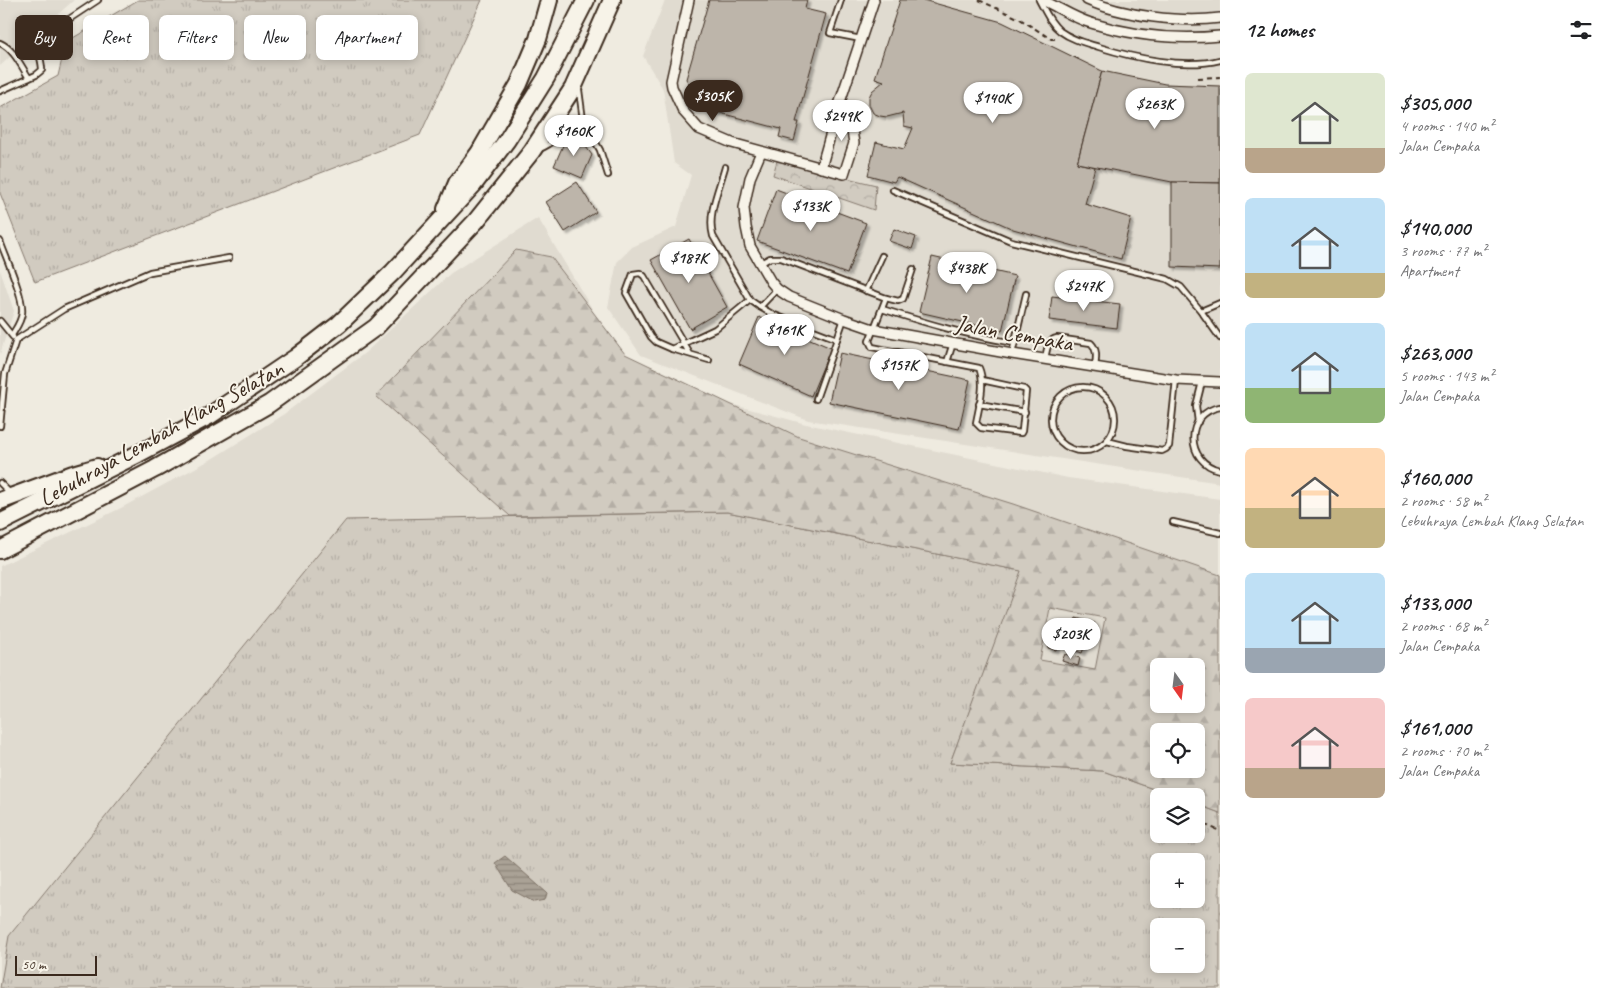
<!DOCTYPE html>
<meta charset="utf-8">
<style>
:root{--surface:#fff;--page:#f6f6f6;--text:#202124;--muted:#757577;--accent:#3b2a1e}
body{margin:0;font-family:Caveat,sans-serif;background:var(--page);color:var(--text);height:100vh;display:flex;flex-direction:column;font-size:19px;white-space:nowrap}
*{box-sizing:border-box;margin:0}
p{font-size:16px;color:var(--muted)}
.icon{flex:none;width:28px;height:28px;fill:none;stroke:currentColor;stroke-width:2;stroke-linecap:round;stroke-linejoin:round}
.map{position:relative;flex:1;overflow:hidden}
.drawer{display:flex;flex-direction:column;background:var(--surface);width:400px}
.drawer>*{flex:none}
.top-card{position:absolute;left:15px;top:15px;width:475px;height:45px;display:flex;gap:10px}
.needle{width:32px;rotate:166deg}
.fabs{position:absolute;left:1150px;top:658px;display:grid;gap:10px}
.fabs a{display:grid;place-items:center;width:55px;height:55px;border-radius:8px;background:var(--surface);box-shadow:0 2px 8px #0003;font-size:25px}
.scale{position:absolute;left:15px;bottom:12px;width:82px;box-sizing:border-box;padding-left:5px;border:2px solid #3b2a1e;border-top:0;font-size:14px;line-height:18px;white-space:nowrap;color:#3b2a1e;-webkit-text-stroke:4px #f7f3e8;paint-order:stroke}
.price{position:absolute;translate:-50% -42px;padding:0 11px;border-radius:18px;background:#fff;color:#222;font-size:16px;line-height:32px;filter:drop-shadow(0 1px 2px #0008)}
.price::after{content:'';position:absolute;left:50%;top:30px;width:15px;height:11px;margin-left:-8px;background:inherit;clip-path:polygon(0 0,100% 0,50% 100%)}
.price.selected{background:var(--accent);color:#fff}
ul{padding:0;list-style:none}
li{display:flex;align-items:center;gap:15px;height:125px;padding:0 25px}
li span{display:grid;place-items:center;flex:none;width:140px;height:100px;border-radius:8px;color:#555}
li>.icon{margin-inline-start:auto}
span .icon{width:60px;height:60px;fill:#fffc;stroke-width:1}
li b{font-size:21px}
h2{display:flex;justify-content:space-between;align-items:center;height:60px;padding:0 25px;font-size:21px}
.tag{padding:0 18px;border-radius:8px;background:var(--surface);box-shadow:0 2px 8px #0003;font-size:18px;line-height:45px}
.tag.selected{background:var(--accent);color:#fff}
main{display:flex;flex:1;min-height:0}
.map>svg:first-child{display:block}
</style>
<main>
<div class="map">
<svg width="1220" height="988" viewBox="0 0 1220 988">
<defs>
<pattern id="grass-tufts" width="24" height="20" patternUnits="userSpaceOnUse" patternTransform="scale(1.25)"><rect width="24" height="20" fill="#d1cbc0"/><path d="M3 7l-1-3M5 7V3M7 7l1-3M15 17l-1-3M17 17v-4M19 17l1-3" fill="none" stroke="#b4aea5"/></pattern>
<pattern id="forest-firs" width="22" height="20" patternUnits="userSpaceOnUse" patternTransform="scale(1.25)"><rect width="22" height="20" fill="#d1cbc0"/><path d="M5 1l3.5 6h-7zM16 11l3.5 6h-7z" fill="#b4aea5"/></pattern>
<pattern id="park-crowns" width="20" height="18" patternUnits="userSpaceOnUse" patternTransform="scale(1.25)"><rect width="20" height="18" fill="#d1cbc0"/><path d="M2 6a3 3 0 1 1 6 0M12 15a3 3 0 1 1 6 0" fill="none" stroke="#b4aea5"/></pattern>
<pattern id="water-rules" width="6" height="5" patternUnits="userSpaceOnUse" patternTransform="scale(1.25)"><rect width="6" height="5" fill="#aaa296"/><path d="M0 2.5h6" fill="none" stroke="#8c847a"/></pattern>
<filter id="shadow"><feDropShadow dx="3" dy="3" stdDeviation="1" flood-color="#0004"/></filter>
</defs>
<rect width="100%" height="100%" fill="#efebe0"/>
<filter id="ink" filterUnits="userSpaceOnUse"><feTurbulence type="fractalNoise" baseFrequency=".02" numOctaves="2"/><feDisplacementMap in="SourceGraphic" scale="10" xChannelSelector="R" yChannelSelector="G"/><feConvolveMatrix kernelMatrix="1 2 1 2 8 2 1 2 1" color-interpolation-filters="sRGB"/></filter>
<g filter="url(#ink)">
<g fill="#e0dbd0" fill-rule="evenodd">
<polygon points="0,0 74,0 0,66"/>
<polygon points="665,0 1220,0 1220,483 808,420 641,355 608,307 617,262 632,247 676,227 691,175 674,163 663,89 643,56"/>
<path d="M 538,218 L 633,378 L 806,424 L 1068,478 L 1220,499 L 1220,988 L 0,988 L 0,566 L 121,508 L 210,460 L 284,414 L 366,352 L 451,273 ZM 1159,666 L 1196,666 L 1196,704 L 1159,704 ZM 1159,731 L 1196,731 L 1196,769 L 1159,769 ZM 1159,796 L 1196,796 L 1196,834 L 1159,834 ZM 1159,861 L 1196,861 L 1196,899 L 1159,899 ZM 1159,926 L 1196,926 L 1196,964 L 1159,964 Z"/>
<polygon points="0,270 14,311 0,354"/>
</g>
<g fill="url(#grass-tufts)" stroke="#867a6f" fill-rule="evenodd">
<polygon points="138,0 482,0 420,135 35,282 0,193 0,108 58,76 66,42"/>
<path d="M 727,512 L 1022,571 L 950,763 L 1103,771 L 1173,796 L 1159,796 L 1159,834 L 1196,834 L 1196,804 L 1220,813 L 1220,988 L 0,988 L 9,936 L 346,520 ZM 1159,861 L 1196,861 L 1196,899 L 1159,899 ZM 1159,926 L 1196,926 L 1196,964 L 1159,964 Z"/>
</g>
<path fill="url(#forest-firs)" stroke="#867a6f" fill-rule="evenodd" d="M 516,250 L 551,257 L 625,354 L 799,437 L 1013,504 L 1220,575 L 1220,813 L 1196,804 L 1196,796 L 1173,796 L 1103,771 L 950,763 L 1021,571 L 727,512 L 510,516 L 376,396 ZM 1050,608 L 1105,618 L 1095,670 L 1040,660 ZM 1159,666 L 1196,666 L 1196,704 L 1159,704 ZM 1159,731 L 1196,731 L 1196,769 L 1159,769 Z"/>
<polygon fill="url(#park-crowns)" stroke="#867a6f" points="777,161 876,185 874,210 773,175"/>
<polygon fill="url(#water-rules)" stroke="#7e7266" points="505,856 547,893 545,900 534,902 512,890 495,863"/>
<g fill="#bdb5aa" stroke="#3b2a1e" filter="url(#shadow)">
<polygon points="709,0 807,0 805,9 826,14 796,122 799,122 794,141 779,137 781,129 705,109 686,79"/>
<polygon points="900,0 923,0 1002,22 1102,71 1077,163 1095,167 1085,204 1131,218 1121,259 1013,229 897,177 894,182 868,175 876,142 904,149 913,128 904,126 903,113 887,117 880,116 873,113 869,105 869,97 872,91 884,81 875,78"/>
<polygon points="1102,71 1165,84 1220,86 1220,183 1172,182 1077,163"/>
<polygon points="575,132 592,155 582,178 554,166 564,143"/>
<polygon points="577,182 596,212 565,232 546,202"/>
<polygon points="1172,182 1220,183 1220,269 1172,267"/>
<polygon points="776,189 866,223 847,274 757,241"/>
<polygon points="894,229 916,237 912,249 889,241"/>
<polygon points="689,239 727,307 690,329 651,260"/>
<polygon points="932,257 1015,276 1002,331 919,312"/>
<polygon points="1052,296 1120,304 1117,328 1049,320"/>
<polygon points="759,317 831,348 811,396 739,364"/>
<polygon points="840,353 970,380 959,429 829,402"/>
<polygon points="1076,618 1095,623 1093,630 1074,625"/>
<polygon points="1050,637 1059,640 1056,650 1048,648"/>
<polygon points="1075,638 1086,642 1082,653 1071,649"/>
<polygon points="1065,654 1080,658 1078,666 1062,661"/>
</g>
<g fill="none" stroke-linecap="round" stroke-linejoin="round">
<defs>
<g id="service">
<polyline points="841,0 830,33 861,39"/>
<path d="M 1039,0 C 1045,11 1050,23 1060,31 C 1072,40 1086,43 1099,47 C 1134,58 1184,69 1220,60"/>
<path d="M 0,43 C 14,49 21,66 29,78"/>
<polyline points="579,90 583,120 600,150 608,175"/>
<path d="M 0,91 L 36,75 L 42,70 C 42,57 34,48 42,37 L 98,0"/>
<path d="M 539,149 C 556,144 566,126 583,120"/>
<path d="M 725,167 C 719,189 707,214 713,236 L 750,300 L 760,307 L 777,289"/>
<polyline points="893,190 1011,241 1167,279 1181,287 1201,311 1220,338"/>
<path d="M 0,241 C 6,258 24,297 22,313 C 21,322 16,328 12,335"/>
<path d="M 761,263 L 770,258 L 781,258 L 886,298 L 869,341 L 872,347 L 979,368 C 986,384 979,406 976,423 L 981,428 L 1021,433 L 1022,431 L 1026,391 L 1024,389 L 982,380"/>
<polyline points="866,291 882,256"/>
<polyline points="886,298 898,301 903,299 913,269"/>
<polyline points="760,307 772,314 837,339"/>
<path d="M 882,309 C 926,323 969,336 1015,343"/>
<polyline points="1201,311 1220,303"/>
<polyline points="0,321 13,337"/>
<polyline points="672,349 715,329 750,300"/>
<polyline points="690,354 644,276 640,273 633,274 626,293 651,337 656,342 672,349 709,360"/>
<polyline points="1012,354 1026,294"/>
<path d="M 1045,359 C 1047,350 1047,340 1057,338 L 1091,343 C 1098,350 1096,358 1095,367"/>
<polyline points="947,362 953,343"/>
<circle cx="1083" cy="419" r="32"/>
<polyline points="816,399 844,319"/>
<polyline points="979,404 1025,412"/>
<path d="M 1220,407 C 1184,413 1185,463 1220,470"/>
<polyline points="1198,422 1196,406 1202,382"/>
<polyline points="0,426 5,374 16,340 64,309 150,272 229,258"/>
<polyline points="1107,441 1127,446 1162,451 1166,449 1169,446 1176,380"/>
<polyline points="0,483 10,493"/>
<polyline points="1173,522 1220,533"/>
</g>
<g id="minor">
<polyline points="689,0 671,81 672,87 683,111 699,129 732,143 844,174 854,143 852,131 838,108"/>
<path d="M 1042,0 C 1058,7 1074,18 1091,23 C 1133,36 1177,40 1220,36"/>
<path d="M 1087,0 C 1123,16 1181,23 1220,18"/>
<polyline points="761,152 750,178 744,208 746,227 750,246 771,282 777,289 789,297 844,319 873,329 1012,354 1176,380 1220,382"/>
<polyline points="821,168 838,108 874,0"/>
</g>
<g id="motorway">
<polyline points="446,209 457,183 479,153 519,84 538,39 549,0"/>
<polyline points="0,501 73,474 97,467"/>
<polyline points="0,523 138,454 209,416 295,358 339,324 393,272 474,184 507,140 546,78 586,0"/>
<polyline points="0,550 155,469 269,404 376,327 476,221 532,151 573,88 612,0"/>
</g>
</defs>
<use href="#service" stroke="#3b2a1e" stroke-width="8"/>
<use href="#minor" stroke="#3b2a1e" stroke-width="12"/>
<use href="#motorway" stroke="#3b2a1e" stroke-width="20"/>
<g stroke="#3b2a1e" stroke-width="2" stroke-dasharray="5 4" stroke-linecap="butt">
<polyline points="979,0 1020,19 1051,39 1057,39"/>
<polyline points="1198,78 1220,77"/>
<polyline points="1196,821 1220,831"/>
</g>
<use href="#service" stroke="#f7f3e8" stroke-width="4.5"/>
<use href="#minor" stroke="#f7f3e8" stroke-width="9"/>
<use href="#motorway" stroke="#f7f3e8" stroke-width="16"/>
</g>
</g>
<g text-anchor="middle" stroke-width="4" stroke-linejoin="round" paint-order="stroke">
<g font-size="24" fill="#3b2a1e" stroke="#f7f3e8">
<text transform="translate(1014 333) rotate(10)" y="8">Jalan Cempaka</text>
<text transform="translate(161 433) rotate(-29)" y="8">Lebuhraya Lembah Klang Selatan</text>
</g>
</g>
</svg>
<div class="fabs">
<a><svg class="needle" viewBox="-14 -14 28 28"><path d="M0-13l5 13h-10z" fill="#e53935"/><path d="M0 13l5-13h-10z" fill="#757577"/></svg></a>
<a><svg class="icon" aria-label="locate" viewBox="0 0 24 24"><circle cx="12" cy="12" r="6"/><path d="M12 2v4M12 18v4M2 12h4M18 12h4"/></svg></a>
<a><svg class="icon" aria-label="layers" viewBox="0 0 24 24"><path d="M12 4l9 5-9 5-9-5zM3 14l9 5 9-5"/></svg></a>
<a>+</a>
<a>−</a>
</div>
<div class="scale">50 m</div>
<b class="price selected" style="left:713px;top:122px">$305K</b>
<b class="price" style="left:993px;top:124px">$140K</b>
<b class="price" style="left:1155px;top:130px">$263K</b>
<b class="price" style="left:842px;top:142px">$249K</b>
<b class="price" style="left:574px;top:157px">$160K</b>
<b class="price" style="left:811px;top:232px">$133K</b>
<b class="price" style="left:689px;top:284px">$187K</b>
<b class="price" style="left:967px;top:294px">$438K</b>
<b class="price" style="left:1084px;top:312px">$247K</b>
<b class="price" style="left:785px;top:356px">$161K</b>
<b class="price" style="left:899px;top:391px">$157K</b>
<b class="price" style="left:1071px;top:660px">$203K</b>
<div class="top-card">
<a class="tag selected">Buy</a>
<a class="tag">Rent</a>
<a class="tag">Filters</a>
<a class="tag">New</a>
<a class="tag">Apartment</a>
</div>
</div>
<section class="drawer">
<h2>12 homes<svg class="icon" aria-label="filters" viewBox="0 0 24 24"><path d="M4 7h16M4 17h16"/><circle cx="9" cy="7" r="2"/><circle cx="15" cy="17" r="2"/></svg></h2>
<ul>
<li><span style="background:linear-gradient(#dfe7d0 75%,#b9a48a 0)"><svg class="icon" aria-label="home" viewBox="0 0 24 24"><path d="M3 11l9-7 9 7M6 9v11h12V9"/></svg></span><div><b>$305,000</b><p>4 rooms · 140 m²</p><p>Jalan Cempaka</p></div></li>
<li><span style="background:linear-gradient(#bfe0f5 75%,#c2b280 0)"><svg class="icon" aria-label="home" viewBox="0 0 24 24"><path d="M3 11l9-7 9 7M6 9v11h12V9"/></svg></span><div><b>$140,000</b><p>3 rooms · 77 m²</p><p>Apartment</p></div></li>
<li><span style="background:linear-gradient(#bfe0f5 65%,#8fb573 0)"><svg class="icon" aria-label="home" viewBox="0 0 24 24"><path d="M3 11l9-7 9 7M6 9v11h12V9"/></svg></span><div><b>$263,000</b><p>5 rooms · 143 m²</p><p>Jalan Cempaka</p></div></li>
<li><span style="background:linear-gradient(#ffd9b3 60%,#c2b280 0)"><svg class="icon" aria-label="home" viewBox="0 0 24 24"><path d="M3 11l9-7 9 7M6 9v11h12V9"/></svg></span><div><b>$160,000</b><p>2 rooms · 58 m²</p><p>Lebuhraya Lembah Klang Selatan</p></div></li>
<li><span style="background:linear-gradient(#bfe0f5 75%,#9aa5b1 0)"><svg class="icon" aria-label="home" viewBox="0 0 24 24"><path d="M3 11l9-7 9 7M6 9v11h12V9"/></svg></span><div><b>$133,000</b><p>2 rooms · 68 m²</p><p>Jalan Cempaka</p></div></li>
<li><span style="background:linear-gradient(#f6c9c9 70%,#b9a48a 0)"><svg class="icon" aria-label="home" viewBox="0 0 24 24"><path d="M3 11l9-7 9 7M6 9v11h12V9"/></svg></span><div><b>$161,000</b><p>2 rooms · 70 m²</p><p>Jalan Cempaka</p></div></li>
</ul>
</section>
</main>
